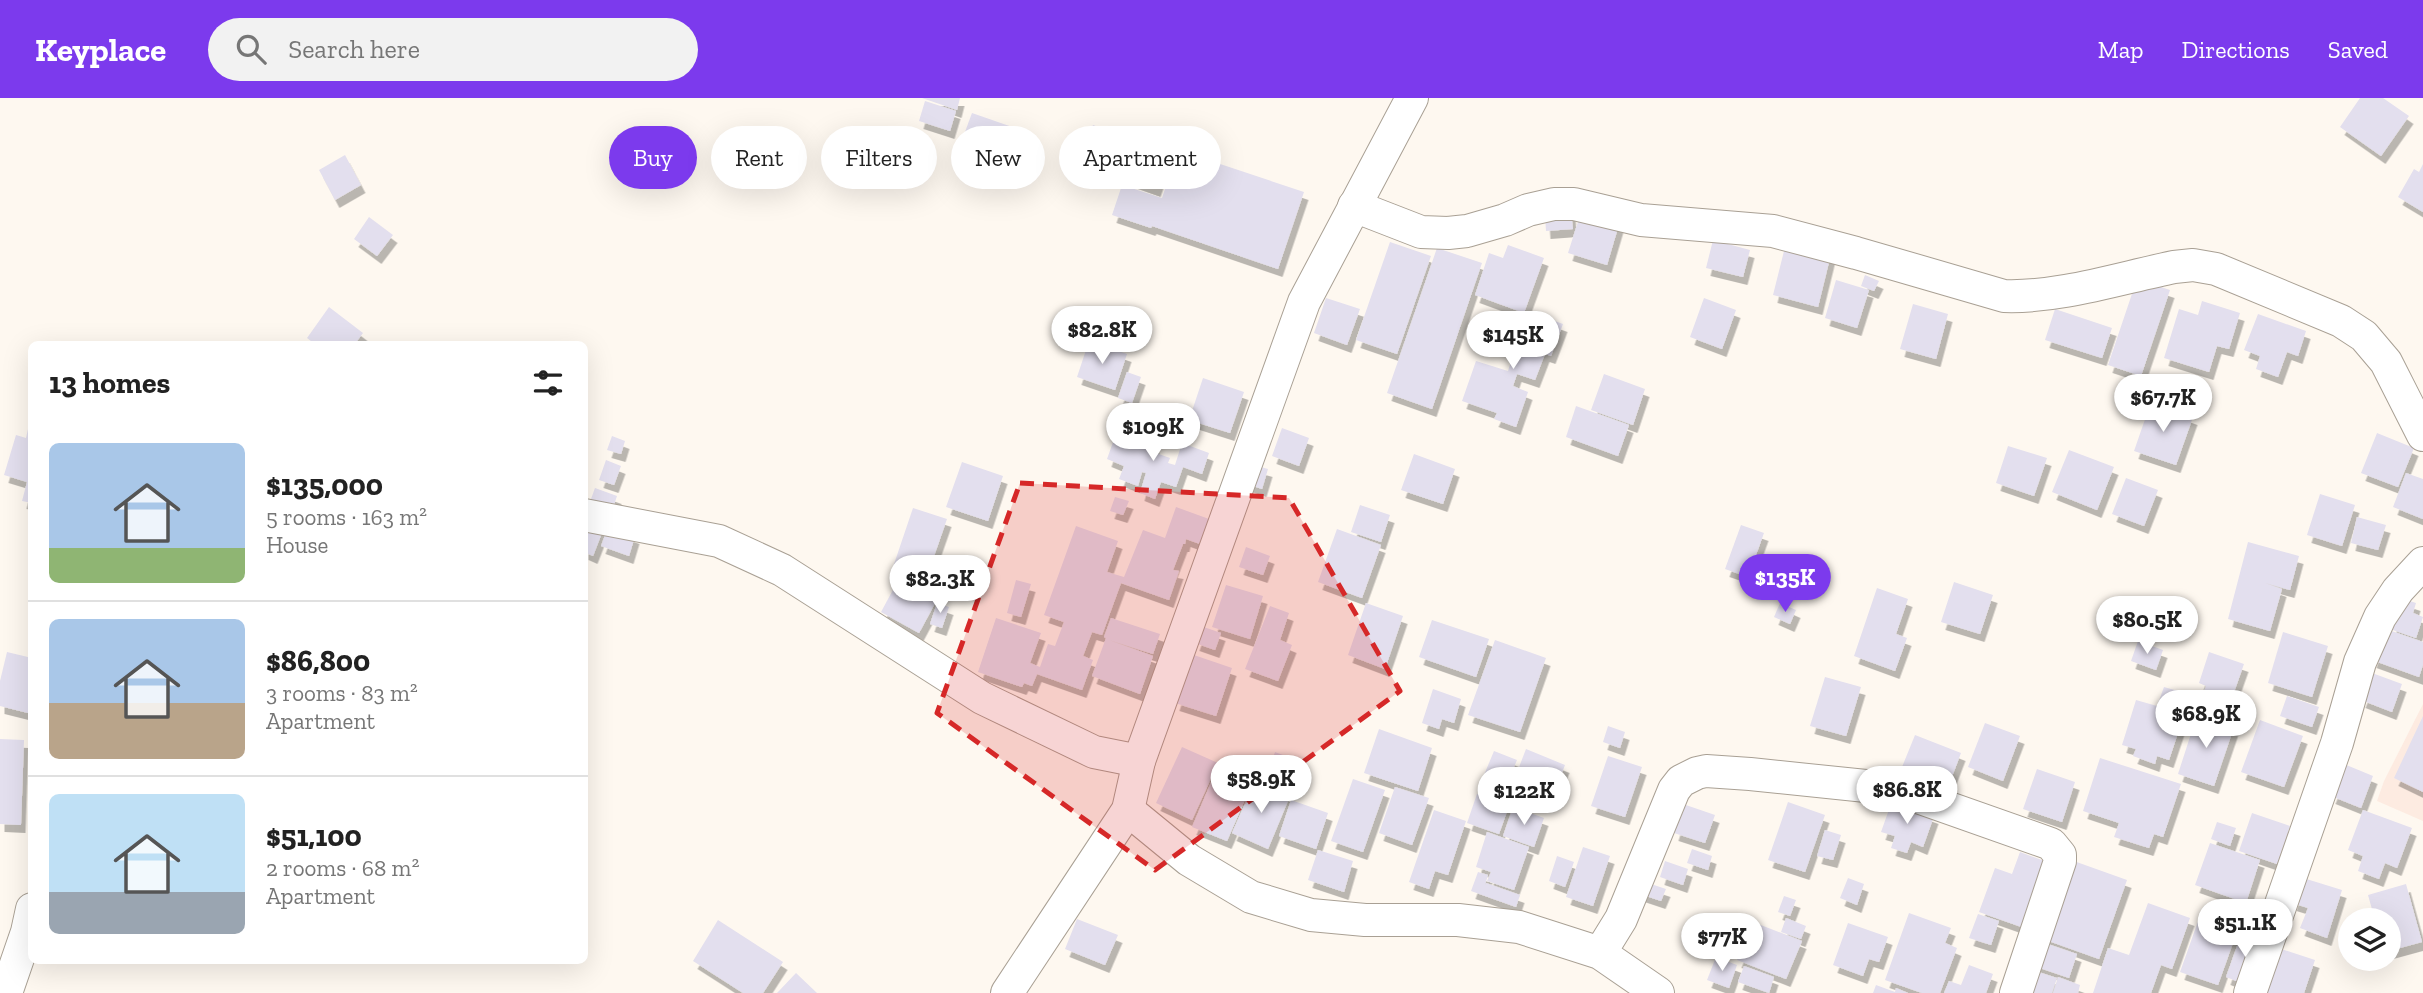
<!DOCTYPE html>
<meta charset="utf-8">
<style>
:root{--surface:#fff;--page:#f2f2f2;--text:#222;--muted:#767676;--line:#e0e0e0;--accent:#7c3aed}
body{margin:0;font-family:"Zilla Slab",serif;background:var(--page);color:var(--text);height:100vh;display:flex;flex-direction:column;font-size:26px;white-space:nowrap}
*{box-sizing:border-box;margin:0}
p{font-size:23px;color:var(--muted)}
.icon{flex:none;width:38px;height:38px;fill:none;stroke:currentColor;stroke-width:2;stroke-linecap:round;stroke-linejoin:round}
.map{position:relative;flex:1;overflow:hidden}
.side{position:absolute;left:28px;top:243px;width:560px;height:623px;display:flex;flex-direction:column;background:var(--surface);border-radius:10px;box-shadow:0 7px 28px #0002}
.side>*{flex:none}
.banner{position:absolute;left:609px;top:28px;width:665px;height:63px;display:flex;gap:14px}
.fabs{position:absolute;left:2338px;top:810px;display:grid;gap:14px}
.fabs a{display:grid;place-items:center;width:63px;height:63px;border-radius:50%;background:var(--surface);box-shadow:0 7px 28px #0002;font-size:35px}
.price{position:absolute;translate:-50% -60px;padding:0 16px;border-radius:24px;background:#fff;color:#222;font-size:23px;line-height:46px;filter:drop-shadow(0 2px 4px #0008)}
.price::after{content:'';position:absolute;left:50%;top:42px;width:21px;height:16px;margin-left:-10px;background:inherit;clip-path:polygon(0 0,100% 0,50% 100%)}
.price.current{background:var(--accent);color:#fff}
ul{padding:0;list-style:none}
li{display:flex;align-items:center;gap:21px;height:175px;padding:0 21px}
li+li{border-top:2px solid var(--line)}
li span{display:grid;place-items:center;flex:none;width:196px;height:140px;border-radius:10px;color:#555}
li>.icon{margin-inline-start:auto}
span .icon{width:84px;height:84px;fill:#fffc;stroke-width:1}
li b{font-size:30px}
h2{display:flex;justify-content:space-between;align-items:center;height:84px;padding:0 21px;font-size:30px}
.tag{padding:0 24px;border-radius:32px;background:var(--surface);box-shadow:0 7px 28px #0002;font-size:24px;line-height:63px}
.tag.current{background:var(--accent);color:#fff}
header{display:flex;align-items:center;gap:42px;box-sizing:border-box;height:98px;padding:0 35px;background:var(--accent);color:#fff}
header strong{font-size:33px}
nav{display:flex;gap:38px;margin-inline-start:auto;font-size:24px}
.search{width:490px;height:63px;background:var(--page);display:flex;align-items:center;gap:18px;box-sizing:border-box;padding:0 24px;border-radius:38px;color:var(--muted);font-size:26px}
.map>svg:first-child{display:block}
</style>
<header>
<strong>Keyplace</strong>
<div class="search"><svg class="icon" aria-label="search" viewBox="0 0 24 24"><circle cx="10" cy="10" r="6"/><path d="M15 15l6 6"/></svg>Search here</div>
<nav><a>Map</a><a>Directions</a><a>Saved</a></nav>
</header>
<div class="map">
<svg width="2423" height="895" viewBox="0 0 2423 895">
<defs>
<filter id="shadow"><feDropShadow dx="4.5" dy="8" stdDeviation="0" flood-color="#0004"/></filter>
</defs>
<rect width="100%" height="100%" fill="#fef8f0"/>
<polygon fill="#fdebe1" points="2423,606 2423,723 2377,703 2384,683"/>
<g fill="#e3dfee" filter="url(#shadow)">
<polygon points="922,0 960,0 957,12"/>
<polygon points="2360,0 2383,0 2409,18 2381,58 2340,29"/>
<polygon points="925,3 956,13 950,33 919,23"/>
<polygon points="972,15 1021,32 1006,76 956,58"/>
<polygon points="1093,27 1169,55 1156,91 1080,64"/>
<polygon points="1178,52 1304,94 1278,171 1152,128 1151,130 1112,117 1122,87 1162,100"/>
<polygon points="345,57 361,87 335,102 319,72"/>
<polygon points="2423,66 2423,114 2398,99 2414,71 2419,74"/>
<polygon points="1582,111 1620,123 1607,167 1568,155"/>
<polygon points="1571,114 1573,131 1546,133 1545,116"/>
<polygon points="369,119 393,137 377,158 354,141"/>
<polygon points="1713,142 1750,152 1743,179 1706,170"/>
<polygon points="1390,144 1431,158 1397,256 1356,242"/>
<polygon points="1786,145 1831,156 1818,209 1773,197"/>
<polygon points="1508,147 1544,160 1524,215 1475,197 1489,155 1503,160"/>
<polygon points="1437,150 1482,165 1432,311 1387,295"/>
<polygon points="1865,177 1879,183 1874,193 1861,188"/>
<polygon points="2137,181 2170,192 2141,278 2108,267"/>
<polygon points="1836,182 1869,192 1857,230 1825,220"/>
<polygon points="1326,200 1360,211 1347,247 1314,235"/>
<polygon points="1704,200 1736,212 1722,251 1690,239"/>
<polygon points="2202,203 2240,215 2229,251 2217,248 2209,274 2164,260 2179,211 2198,217"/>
<polygon points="1913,206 1948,216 1936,261 1900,251"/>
<polygon points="329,209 363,235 354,247 316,247 307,240"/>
<polygon points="2055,211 2112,230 2102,260 2045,242"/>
<polygon points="1527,213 1563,226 1551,258 1545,256 1535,282 1517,276 1513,288 1528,294 1516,329 1494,321 1497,315 1462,303 1476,263 1508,273"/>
<polygon points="2258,216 2306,233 2298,258 2287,254 2278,279 2256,271 2260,258 2244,252"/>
<polygon points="1089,243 1127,256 1115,292 1077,279"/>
<polygon points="1127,274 1141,279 1132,305 1118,300"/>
<polygon points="1604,276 1645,291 1633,327 1591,312"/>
<polygon points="1203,280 1244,294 1230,335 1189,322"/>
<polygon points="2151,304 2193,319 2176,367 2134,353"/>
<polygon points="1576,308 1629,327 1618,358 1566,339"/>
<polygon points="30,322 32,322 32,405 22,403 27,384 4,377 16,337 26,340"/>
<polygon points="1282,330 1309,340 1299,368 1272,358"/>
<polygon points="1117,333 1155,347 1153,354 1170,360 1168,365 1175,367 1182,345 1209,355 1202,376 1183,369 1176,389 1161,384 1155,401 1140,395 1146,375 1142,374 1138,388 1119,381 1124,368 1107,361"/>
<polygon points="2377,335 2414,350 2398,389 2361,375"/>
<polygon points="612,338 625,343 621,356 607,352"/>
<polygon points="2008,348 2047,360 2034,398 1996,385"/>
<polygon points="2069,352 2114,369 2097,412 2052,394"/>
<polygon points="1414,356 1455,371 1443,406 1401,392"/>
<polygon points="606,362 621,368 614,387 599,382"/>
<polygon points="962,364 1003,378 988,423 946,409"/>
<polygon points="1254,367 1268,371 1262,391 1247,386"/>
<polygon points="2406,375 2423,381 2423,421 2393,409"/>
<polygon points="2126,380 2158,392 2144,428 2112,416"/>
<polygon points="595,390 617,398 611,416 588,409"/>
<polygon points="2320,396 2355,407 2342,448 2307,437"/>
<polygon points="1115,399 1129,403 1123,417 1110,413"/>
<polygon points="1360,407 1390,417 1381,444 1351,434"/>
<polygon points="1176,409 1209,421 1200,446 1186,441 1185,446 1183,446 1173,472 1179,473 1169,502 1121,485 1102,537 1092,534 1083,558 1093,562 1082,592 1037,576 1032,588 1024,585 1022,589 978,574 996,520 1041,535 1030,565 1040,569 1048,546 1055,548 1064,524 1044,517 1076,428 1118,443 1107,474 1124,479 1143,432 1165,440"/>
<polygon points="913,410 947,421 926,481 893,469"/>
<polygon points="584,419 605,427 593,458 584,454"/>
<polygon points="2357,419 2386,427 2378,452 2351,445"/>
<polygon points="1741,427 1764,435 1748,479 1725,471"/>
<polygon points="608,429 635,438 629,458 601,448"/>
<polygon points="1337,431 1381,447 1362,500 1318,484"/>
<polygon points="2248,444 2299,458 2290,492 2265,485 2282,491 2270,533 2228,521"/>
<polygon points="1246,449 1270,458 1263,477 1239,469"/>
<polygon points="901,477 939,498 919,535 881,514"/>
<polygon points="1016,482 1031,486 1021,519 1007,515"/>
<polygon points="1954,484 1993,497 1980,536 1941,524"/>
<polygon points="1226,487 1263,498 1250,541 1212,529"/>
<polygon points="1877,490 1908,501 1896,536 1907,540 1895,573 1854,558"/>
<polygon points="2401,500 2416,505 2413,515 2423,519 2416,540 2390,531"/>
<polygon points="937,505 949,509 942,530 930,526"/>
<polygon points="1366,505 1403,518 1385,571 1348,557"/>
<polygon points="1780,505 1796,512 1790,526 1774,519"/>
<polygon points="1270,508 1289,515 1280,542 1292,547 1278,583 1245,571"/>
<polygon points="1111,520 1160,536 1153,556 1109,542 1153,558 1140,596 1092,578 1106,540 1104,539"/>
<polygon points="1432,522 1489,541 1476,579 1419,559"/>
<polygon points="1201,528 1221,535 1215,552 1195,545"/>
<polygon points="2383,530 2423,544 2423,567 2419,579 2372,562"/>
<polygon points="2283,534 2328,548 2312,599 2268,585"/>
<polygon points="1495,542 1546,560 1520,634 1468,617"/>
<polygon points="2138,543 2163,552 2156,572 2131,563"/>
<polygon points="7,554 32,560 32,616 0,608 0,583"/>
<polygon points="2209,554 2244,566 2233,597 2221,593 2217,605 2202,599 2206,588 2199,585"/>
<polygon points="1191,556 1232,570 1216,618 1175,605"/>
<polygon points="2372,575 2402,586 2392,614 2361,602"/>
<polygon points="1825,579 1861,589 1846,638 1810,628"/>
<polygon points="2164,589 2185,595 2178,615 2184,617 2169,662 2157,658 2155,666 2133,658 2136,651 2122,647 2136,602 2157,608"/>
<polygon points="1433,591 1461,601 1454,625 1442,621 1439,631 1422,625"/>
<polygon points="2287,598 2319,609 2312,629 2280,618"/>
<polygon points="2197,617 2234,629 2214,688 2178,676"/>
<polygon points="2423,618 2423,694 2394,680"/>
<polygon points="2260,622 2303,638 2284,689 2241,674"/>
<polygon points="1985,625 2020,638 2003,683 1968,669"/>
<polygon points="1608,628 1625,634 1620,650 1603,644"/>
<polygon points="1379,631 1432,650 1418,693 1364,675"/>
<polygon points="1915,637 1961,655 1945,697 1898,679"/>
<polygon points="0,641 24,642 21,727 0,726"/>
<polygon points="1182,649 1218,665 1192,722 1156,705"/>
<polygon points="1526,651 1565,667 1555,693 1516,677"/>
<polygon points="1494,653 1517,662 1502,698 1479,689"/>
<polygon points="1275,654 1299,663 1292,683 1268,675"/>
<polygon points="1608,658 1642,669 1625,719 1591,708"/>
<polygon points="2100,660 2181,686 2163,739 2154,736 2149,750 2114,739 2119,725 2083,713"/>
<polygon points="2344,666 2373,678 2361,710 2331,698"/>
<polygon points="2037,671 2075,684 2062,724 2023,711"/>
<polygon points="1215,675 1250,690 1227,743 1192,729"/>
<polygon points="1353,681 1385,692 1363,754 1331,743"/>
<polygon points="1255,683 1290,698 1268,751 1232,735"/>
<polygon points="1395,689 1429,700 1412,747 1379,735"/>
<polygon points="1477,696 1509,708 1499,736 1467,725"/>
<polygon points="1291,702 1328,715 1316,751 1279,738"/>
<polygon points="1892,703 1934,718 1923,749 1911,744 1907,755 1891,750 1895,738 1881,734"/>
<polygon points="1788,704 1825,717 1805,774 1768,762"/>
<polygon points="1683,706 1715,717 1705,745 1674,735"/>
<polygon points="1513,709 1544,720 1534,749 1503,738"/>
<polygon points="1434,712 1466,723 1448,777 1435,773 1429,791 1409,784"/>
<polygon points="2363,712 2412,730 2397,770 2385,765 2379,781 2358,773 2363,758 2348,752"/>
<polygon points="2252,715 2290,728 2277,766 2239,753"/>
<polygon points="2217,724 2236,730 2230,748 2211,741"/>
<polygon points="1825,732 1841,737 1833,762 1817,758"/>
<polygon points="1487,734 1529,749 1514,792 1487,783 1491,774 1476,769"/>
<polygon points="2210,745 2260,762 2246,805 2195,787"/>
<polygon points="1583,749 1610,758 1593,808 1566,799"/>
<polygon points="1692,751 1712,758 1708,772 1687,765"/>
<polygon points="1318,752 1353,763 1344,794 1308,782"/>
<polygon points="2020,754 2050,765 2027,831 1979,814 1995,770 2012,776"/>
<polygon points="1557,758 1574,764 1565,789 1549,783"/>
<polygon points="2071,762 2127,782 2099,861 2043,841"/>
<polygon points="1665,763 1688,771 1683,787 1660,779"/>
<polygon points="1478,774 1488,777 1485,787 1486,785 1520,797 1516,809 1471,793"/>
<polygon points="2300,779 2342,792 2327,840 2300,830 2308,810 2292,805"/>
<polygon points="1848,780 1864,786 1857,807 1840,800"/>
<polygon points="1645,784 1666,791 1661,803 1640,796"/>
<polygon points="2406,786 2422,844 2389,853 2389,822 2375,822 2368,797"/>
<polygon points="1784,798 1796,802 1790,818 1778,814"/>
<polygon points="2148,805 2190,820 2172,871 2161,867 2151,895 2093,895 2108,850 2129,857"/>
<polygon points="1909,815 1951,830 1945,845 1957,850 1940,895 1922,895 1885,882"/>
<polygon points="2201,815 2239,828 2218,887 2180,874"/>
<polygon points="1978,816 1999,823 1991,847 1969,840"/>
<polygon points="1786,820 1806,828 1801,841 1781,834"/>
<polygon points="1077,821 1118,837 1105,867 1065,851"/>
<polygon points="718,822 783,864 763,895 743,895 693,863"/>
<polygon points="1753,824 1802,843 1786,881 1737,862"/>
<polygon points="1848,825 1888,839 1879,864 1869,861 1863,878 1833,867"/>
<polygon points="2242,834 2265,843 2249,888 2226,879"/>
<polygon points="2039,843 2077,856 2069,880 2031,867"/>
<polygon points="2272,848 2315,862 2304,895 2256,895"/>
<polygon points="1716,859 1737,867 1729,890 1707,882"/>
<polygon points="1969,867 1993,876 1986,895 1944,895 1949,883 1961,887"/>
<polygon points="1744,868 1774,879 1769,895 1738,884"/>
<polygon points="2026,870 2057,880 2052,895 2017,895"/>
<polygon points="796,875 817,895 777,895"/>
<polygon points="2058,879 2080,887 2078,895 2053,895"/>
<polygon points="1876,887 1895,894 1896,890 1908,895 1873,895"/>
</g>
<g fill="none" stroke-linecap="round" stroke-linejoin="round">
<defs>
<g id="street">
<path d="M 1354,108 L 1421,134 L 1448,135 L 1467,133 L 1505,122 L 1528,112 L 1554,106 L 1574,106 L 1641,122 L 1773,133 L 1856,155 L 2004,198 C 2059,200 2120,180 2174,169 L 2193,167 L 2216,171 L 2341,223 L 2364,238 L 2386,264 L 2423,337"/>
<polyline points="584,417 719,443 782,472 982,600 1094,654 1139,663"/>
<polyline points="1128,712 1189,762 1251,799 1311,817 1365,822 1458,822 1519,829 1600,855 1658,895"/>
<polyline points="1600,855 1621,821 1674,692 1681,683 1697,675 1706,673 1750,676 1895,691 2051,746 2060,757 2060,763 2016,895"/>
<polyline points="6,895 27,834 32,811"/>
<polyline points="1007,895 1128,712 1139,663 1304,204 1412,0"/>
<polyline points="2250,895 2337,645 2360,564 2380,519 2398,492 2423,465"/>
</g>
</defs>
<use href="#street" stroke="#a9a094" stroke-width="34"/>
<use href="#street" stroke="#fff" stroke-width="32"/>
</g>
<path fill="#d62828" fill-opacity="0.2" stroke="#d62828" stroke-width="5" stroke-dasharray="14 9" stroke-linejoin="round" d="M 1020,385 L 1289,400 L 1400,593 L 1155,772 L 937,615 Z"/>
</svg>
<div class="fabs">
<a><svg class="icon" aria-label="layers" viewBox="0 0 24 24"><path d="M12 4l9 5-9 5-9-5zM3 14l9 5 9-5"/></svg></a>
</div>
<b class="price" style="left:1102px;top:268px">$82.8K</b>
<b class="price" style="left:1513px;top:273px">$145K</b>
<b class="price" style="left:2163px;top:336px">$67.7K</b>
<b class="price" style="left:1153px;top:365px">$109K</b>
<b class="price current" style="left:1785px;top:516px">$135K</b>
<b class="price" style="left:940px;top:517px">$82.3K</b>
<b class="price" style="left:2147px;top:558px">$80.5K</b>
<b class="price" style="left:2206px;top:652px">$68.9K</b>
<b class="price" style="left:1261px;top:717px">$58.9K</b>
<b class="price" style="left:1907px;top:728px">$86.8K</b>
<b class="price" style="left:1524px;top:729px">$122K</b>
<b class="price" style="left:2245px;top:861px">$51.1K</b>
<b class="price" style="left:1722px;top:875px">$77K</b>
<div class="banner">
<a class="tag current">Buy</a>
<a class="tag">Rent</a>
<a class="tag">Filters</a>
<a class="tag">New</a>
<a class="tag">Apartment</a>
</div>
<section class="side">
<h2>13 homes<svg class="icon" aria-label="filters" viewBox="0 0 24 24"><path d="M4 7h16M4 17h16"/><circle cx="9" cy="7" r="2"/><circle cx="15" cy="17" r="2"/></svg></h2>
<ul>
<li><span style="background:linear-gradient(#a9c7e8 75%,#8fb573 0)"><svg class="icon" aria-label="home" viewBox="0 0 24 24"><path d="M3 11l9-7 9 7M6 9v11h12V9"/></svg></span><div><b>$135,000</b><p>5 rooms · 163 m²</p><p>House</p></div></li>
<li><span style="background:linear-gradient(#a9c7e8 60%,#b9a48a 0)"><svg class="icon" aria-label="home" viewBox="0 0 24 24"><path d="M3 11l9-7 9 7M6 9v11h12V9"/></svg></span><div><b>$86,800</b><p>3 rooms · 83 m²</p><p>Apartment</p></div></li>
<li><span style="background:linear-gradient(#bfe0f5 70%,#9aa5b1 0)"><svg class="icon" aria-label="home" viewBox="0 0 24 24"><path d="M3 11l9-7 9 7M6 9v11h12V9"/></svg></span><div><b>$51,100</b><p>2 rooms · 68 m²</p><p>Apartment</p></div></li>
</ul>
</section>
</div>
